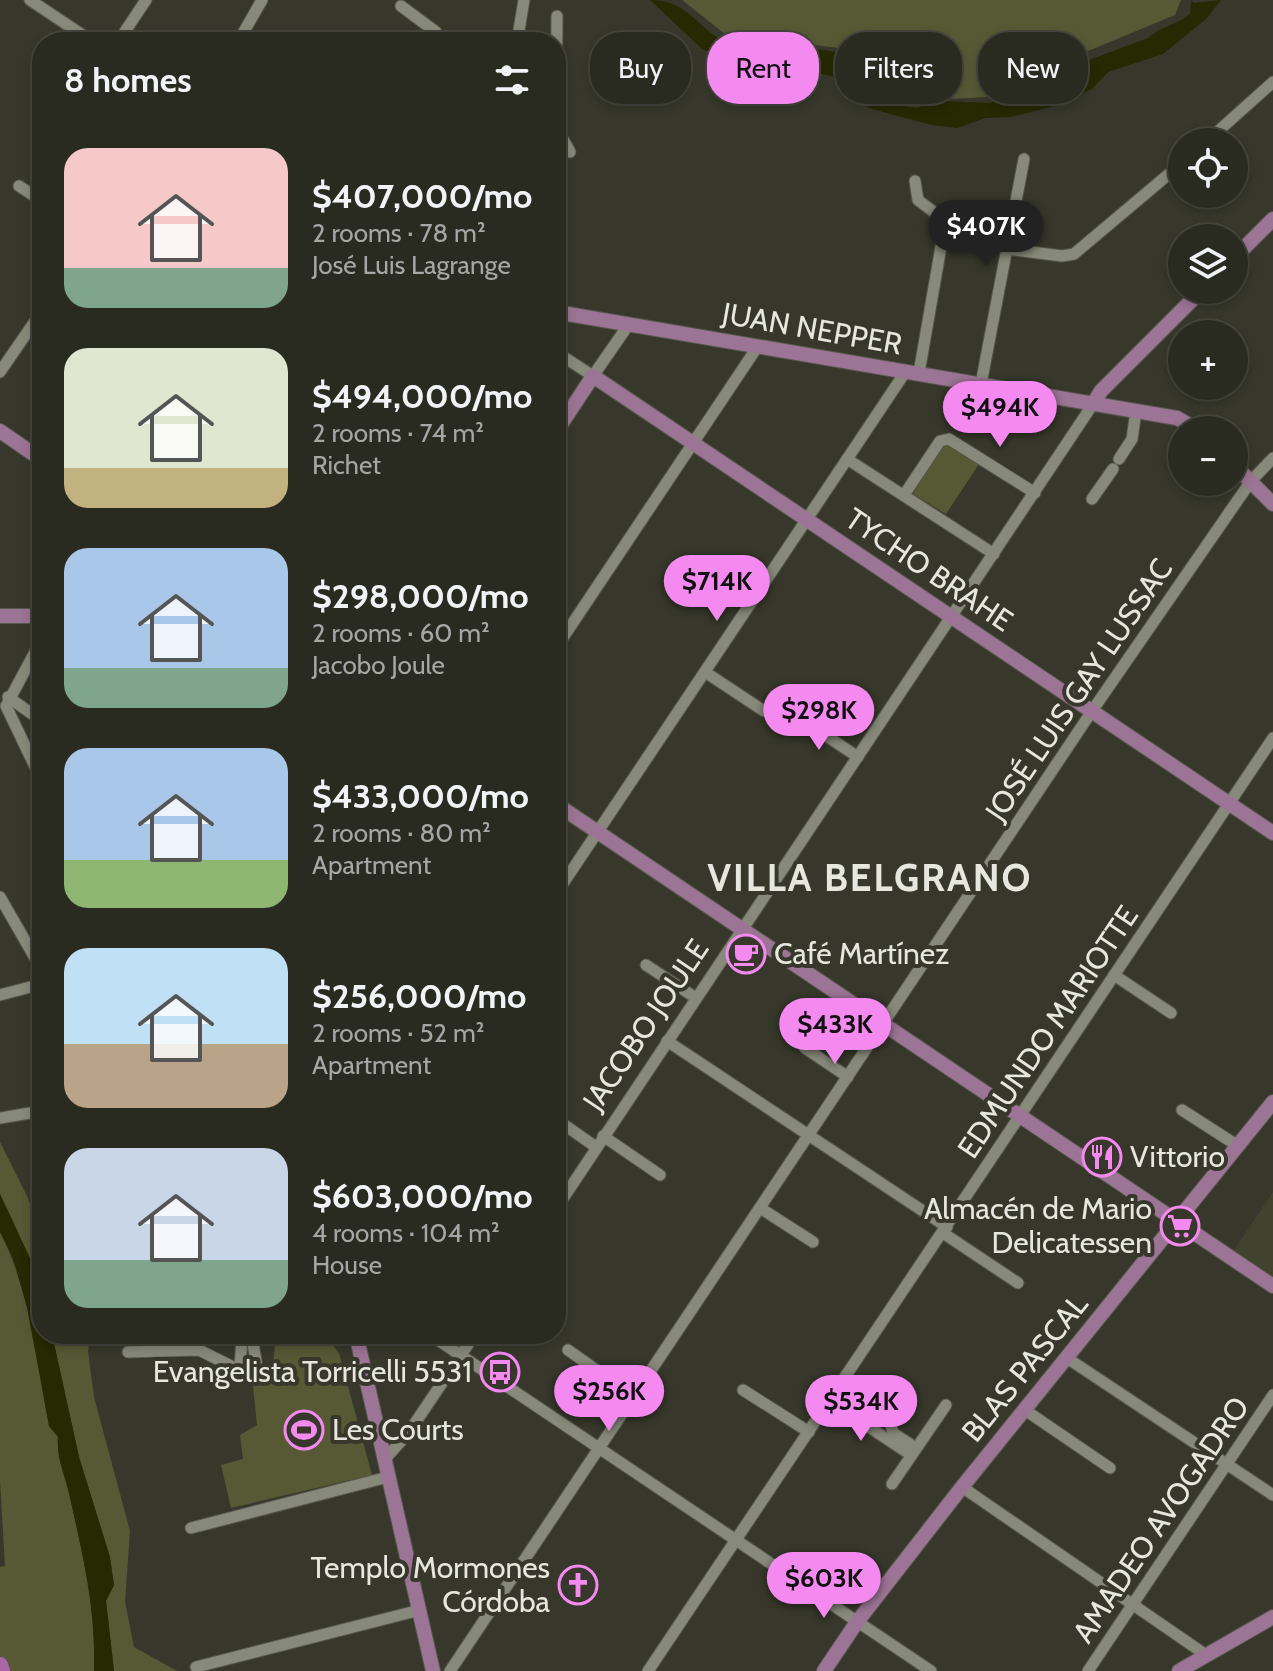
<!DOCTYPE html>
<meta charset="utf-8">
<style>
:root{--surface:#292a20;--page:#313229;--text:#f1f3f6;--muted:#a5a7a5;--line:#45463e;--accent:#f489f0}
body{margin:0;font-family:Cabin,sans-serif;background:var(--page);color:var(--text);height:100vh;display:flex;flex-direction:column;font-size:30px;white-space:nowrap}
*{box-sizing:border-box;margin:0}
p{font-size:26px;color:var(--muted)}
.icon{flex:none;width:44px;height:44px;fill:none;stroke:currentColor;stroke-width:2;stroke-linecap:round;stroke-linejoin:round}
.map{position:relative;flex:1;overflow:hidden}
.panel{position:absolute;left:32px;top:32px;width:534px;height:1312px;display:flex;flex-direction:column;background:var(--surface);border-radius:32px;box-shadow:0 4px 12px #0003,0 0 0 2px var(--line)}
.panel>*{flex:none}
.top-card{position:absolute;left:590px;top:32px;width:562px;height:72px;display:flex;gap:16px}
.buttons{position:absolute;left:1168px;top:128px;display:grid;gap:16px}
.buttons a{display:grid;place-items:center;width:80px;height:80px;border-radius:50%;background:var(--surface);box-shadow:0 4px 12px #0003,0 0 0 2px var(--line);font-size:40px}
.price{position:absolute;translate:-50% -68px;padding:0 18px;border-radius:28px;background:var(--accent);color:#111;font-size:26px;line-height:52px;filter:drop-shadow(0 2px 4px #0008)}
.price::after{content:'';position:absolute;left:50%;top:48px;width:24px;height:18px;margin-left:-12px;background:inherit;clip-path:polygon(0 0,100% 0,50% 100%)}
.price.selected{background:#222;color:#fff}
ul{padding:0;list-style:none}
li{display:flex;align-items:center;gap:24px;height:200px;padding:0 32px}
li span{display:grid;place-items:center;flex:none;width:224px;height:160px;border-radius:24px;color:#555}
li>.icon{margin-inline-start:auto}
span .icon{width:96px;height:96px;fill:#fffc;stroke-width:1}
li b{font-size:34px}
h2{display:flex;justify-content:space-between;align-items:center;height:96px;padding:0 32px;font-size:34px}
.chip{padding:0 28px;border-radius:32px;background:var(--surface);box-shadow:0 4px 12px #0003,0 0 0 2px var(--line);font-size:28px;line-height:72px}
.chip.selected{background:var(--accent);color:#111}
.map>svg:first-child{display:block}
</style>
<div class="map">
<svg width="1273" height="1671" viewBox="0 0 1273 1671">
<rect width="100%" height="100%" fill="#37382b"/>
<polygon fill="#41432f" points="1273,1192 1273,1280 1232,1253"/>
<g fill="#565934">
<polygon points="682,0 1181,0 1175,15 1018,80 987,97 915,101 895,91 863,51 725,34"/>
<polygon points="953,445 979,464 946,514 913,494 942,446"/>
<polygon points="0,1142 28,1198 42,1240 42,1284 0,1194"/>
<path d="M 0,1232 C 30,1291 37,1361 49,1426 L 58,1437 C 56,1460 67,1479 71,1502 C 84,1561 96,1610 94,1671 L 0,1671 L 0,1567 L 5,1566 L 0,1480 Z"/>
<polygon points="52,1334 91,1334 88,1351 94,1397 130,1531 125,1602 134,1647 177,1671 114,1671 106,1601 114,1585 110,1558 79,1457"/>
<polygon points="332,1344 339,1353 372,1475 231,1508 221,1465 243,1459 240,1435 257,1425 253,1386 272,1371 275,1346"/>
</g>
<g fill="#262901">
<path d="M 650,0 C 690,0 696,29 729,44 C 761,58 814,39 847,57 C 864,66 876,89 888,104 L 916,108 L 944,101 L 990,103 L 1043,77 L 1148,38 C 1161,26 1177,25 1190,14 L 1191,0 L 1194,3 L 1221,0 L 1206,19 L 1163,54 L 1108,72 L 1092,89 L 1050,107 L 1011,117 L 985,118 L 957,128 L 931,125 L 869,108 L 835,77 L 784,65 L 747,66 L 702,49 Z"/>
<path d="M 0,1194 L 42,1284 L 42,1334 L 52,1334 L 79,1457 L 110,1557 L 114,1585 L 106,1601 L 114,1671 L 94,1671 C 96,1611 84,1560 71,1502 C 67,1479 56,1460 58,1437 L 49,1426 L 27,1307 L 13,1258 L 0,1232 Z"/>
</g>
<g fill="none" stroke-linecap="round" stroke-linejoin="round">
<defs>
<g id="minor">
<polyline points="30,0 93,42"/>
<polyline points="401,6 436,32 442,42"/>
<polyline points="118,42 146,0"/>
<polyline points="238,42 262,0"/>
<polyline points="517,42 524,0"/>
<polyline points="556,114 557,16"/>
<polyline points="556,127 570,152"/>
<polyline points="1206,142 1273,82"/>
<polyline points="915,181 918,200 935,213 942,241 919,373"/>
<polyline points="19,186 42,201"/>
<polyline points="1007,249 1062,256 1074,254 1182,163"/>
<polyline points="556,352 593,376 629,324"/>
<polyline points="0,372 42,311"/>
<polyline points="981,384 1024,159"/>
<polyline points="847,459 994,554"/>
<polyline points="1119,459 1132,439 1136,411"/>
<polyline points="904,495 940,441 949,439 1035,493"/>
<polyline points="1092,499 1113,469"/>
<polyline points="42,639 6,706 42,781"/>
<polyline points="556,648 758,346"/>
<polyline points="705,672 764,711"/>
<polyline points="8,697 42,721"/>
<polyline points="801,719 858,757"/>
<polyline points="556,894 906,371"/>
<polyline points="0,897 42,970"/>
<polyline points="646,965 696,998"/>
<polyline points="1114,975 1171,1013"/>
<polyline points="0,995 42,984"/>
<polyline points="667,1041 947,1227"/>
<polyline points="805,1048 848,1077"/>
<polyline points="1182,1110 1238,1146"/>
<polyline points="0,1118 42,1111"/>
<polyline points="556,1119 596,1147"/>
<polyline points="603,1136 660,1175"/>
<polyline points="760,1208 813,1242"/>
<polyline points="556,1209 1093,404"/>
<polyline points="943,1233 1018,1283"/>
<polyline points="429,1334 931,1671"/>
<polyline points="242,1337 240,1368 248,1375 257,1367 252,1337"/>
<polyline points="205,1339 356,1337"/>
<polyline points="568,1350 633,1396"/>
<polyline points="128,1352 199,1350 241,1371"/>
<polyline points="1067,1358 1273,1495"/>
<polyline points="845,1380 887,1408 893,1433 916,1448"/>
<polyline points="743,1390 809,1432"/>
<polyline points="830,1401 911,1455"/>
<polyline points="1025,1410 1110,1468"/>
<polyline points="385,1459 409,1432 475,1334"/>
<polyline points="892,1484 946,1405"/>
<polyline points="962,1487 1206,1655"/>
<polyline points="191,1528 388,1477"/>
<polyline points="196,1667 420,1610"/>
<polyline points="450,1671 1092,711 1251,481 1273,458"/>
<polyline points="648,1671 1273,738"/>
<polyline points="1088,1671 1273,1395"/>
</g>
<g id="major">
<polyline points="1234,258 1273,219"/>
<polyline points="556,312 1177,418 1198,430"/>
<polyline points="1093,404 1101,391 1202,290"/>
<polyline points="0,431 42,460"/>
<polyline points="556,432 593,376 1273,833"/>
<polyline points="1234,465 1273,504"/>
<polyline points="0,616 42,616"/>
<polyline points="556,804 1273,1286"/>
<polyline points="356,1334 433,1671"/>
<polyline points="824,1671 857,1622 962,1487 1273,1102"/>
<polyline points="1179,1671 1273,1617"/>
</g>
<polyline id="highway" points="0,1665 2,1671"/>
</defs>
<use href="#minor" stroke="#56574c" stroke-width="13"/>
<use href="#major" stroke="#56574c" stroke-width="16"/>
<use href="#highway" stroke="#56574c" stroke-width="18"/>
<use href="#minor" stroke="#87897a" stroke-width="11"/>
<use href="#major" stroke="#9c7495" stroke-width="14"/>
<use href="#highway" stroke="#aa66a7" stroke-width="16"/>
</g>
<defs>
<symbol id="cafe-ring" viewBox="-11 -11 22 22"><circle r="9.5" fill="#37382b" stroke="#f489f0" stroke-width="1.5"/><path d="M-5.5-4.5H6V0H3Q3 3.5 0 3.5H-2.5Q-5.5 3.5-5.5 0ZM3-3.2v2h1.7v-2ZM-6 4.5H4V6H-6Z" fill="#f489f0"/></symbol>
<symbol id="restaurant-ring" viewBox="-11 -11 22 22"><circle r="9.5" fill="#37382b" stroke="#f489f0" stroke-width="1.5"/><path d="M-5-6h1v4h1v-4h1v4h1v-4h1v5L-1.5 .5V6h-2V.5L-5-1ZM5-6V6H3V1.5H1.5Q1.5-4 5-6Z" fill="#f489f0"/></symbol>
<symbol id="supermarket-ring" viewBox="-11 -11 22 22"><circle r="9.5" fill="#37382b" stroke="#f489f0" stroke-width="1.5"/><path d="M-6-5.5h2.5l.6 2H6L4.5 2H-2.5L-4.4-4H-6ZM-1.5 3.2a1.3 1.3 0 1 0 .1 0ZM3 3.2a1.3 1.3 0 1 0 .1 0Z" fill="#f489f0"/></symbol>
<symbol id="bus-ring" viewBox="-11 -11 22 22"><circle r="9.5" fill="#37382b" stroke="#f489f0" stroke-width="1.5"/><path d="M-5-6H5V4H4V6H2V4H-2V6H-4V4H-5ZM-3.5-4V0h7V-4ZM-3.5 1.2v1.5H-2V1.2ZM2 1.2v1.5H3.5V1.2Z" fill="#f489f0"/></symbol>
<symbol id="stadium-ring" viewBox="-11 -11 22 22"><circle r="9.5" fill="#37382b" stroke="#f489f0" stroke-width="1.5"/><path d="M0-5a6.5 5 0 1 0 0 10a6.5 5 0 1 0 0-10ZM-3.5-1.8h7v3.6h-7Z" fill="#f489f0"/></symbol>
<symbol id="church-ring" viewBox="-11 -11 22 22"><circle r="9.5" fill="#37382b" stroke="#f489f0" stroke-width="1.5"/><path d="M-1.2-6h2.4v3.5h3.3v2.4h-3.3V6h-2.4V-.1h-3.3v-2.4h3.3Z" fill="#f489f0"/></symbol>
</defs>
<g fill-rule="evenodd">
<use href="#cafe-ring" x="724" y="932" width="44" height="44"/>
<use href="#restaurant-ring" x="1080" y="1135" width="44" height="44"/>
<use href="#supermarket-ring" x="1158" y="1204" width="44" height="44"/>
<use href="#bus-ring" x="478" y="1350" width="44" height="44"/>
<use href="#stadium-ring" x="282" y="1408" width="44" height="44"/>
<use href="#church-ring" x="556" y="1563" width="44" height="44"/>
</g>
<g text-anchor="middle" stroke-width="8" stroke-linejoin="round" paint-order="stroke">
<g font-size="30" fill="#e6e7df" stroke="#37382b">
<text transform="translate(812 329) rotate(10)" y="10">JUAN NEPPER</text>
<text transform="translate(929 570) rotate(34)" y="10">TYCHO BRAHE</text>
<text transform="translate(1079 690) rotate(-56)" y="10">JOSÉ LUIS GAY LUSSAC</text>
<text transform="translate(646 1025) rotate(-56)" y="10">JACOBO JOULE</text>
<text transform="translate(1048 1032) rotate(-56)" y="10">EDMUNDO MARIOTTE</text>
<text transform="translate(1025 1368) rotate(-51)" y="10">BLAS PASCAL</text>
<text transform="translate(1161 1520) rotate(-56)" y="10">AMADEO AVOGADRO</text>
</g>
<g font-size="30" fill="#e6e7df" stroke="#37382b" text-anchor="start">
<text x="774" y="964">Café Martínez</text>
<text x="1130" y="1167">Vittorio</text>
<text x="1152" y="1219" text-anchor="end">Almacén de Mario<tspan x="1152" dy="34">Delicatessen</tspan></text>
<text x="472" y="1382" text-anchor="end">Evangelista Torricelli 5531</text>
<text x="332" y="1440">Les Courts</text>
<text x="550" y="1578" text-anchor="end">Templo Mormones<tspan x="550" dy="34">Córdoba</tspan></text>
</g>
<g font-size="38" font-weight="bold" letter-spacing="2" fill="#e6e7df" stroke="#37382b">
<text x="870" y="891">VILLA BELGRANO</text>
</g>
</g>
</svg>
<div class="buttons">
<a><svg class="icon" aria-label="locate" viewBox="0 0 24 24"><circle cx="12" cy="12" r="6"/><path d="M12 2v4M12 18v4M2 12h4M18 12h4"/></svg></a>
<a><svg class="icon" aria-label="layers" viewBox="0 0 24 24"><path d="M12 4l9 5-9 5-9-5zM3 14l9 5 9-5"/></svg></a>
<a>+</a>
<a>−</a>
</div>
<b class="price selected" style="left:986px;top:268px">$407K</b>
<b class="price" style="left:1000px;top:449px">$494K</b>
<b class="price" style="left:717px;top:623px">$714K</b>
<b class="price" style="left:819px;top:752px">$298K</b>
<b class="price" style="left:835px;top:1066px">$433K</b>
<b class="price" style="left:609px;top:1433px">$256K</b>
<b class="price" style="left:861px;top:1443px">$534K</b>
<b class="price" style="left:824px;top:1620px">$603K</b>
<div class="top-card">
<a class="chip">Buy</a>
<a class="chip selected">Rent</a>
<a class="chip">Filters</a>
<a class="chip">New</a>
</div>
<section class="panel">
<h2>8 homes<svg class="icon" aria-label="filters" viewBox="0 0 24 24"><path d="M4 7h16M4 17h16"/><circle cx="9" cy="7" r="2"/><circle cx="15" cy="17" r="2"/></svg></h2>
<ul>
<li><span style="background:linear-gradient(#f6c9c9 75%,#7fa58c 0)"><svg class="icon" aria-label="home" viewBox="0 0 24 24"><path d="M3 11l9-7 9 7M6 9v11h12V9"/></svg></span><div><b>$407,000/mo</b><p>2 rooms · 78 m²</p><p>José Luis Lagrange</p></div></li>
<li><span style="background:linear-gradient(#dfe7d0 75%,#c2b280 0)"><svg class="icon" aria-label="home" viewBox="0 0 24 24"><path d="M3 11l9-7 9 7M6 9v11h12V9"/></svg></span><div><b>$494,000/mo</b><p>2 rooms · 74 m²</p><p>Richet</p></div></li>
<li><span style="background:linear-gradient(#a9c7e8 75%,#7fa58c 0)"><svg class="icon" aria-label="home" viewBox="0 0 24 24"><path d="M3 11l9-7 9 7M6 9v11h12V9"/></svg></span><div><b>$298,000/mo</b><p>2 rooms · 60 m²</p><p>Jacobo Joule</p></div></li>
<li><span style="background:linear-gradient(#a9c7e8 70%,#8fb573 0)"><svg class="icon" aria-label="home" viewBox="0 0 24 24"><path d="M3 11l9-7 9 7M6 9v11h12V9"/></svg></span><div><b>$433,000/mo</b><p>2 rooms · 80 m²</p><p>Apartment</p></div></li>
<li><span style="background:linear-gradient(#bfe0f5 60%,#b9a48a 0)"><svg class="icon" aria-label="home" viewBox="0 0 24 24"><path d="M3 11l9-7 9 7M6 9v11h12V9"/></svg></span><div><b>$256,000/mo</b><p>2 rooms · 52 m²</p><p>Apartment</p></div></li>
<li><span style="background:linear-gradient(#c9d6e8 70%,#7fa58c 0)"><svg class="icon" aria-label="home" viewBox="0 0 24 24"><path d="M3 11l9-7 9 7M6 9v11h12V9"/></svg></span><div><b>$603,000/mo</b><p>4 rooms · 104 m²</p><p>House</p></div></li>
</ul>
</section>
</div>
